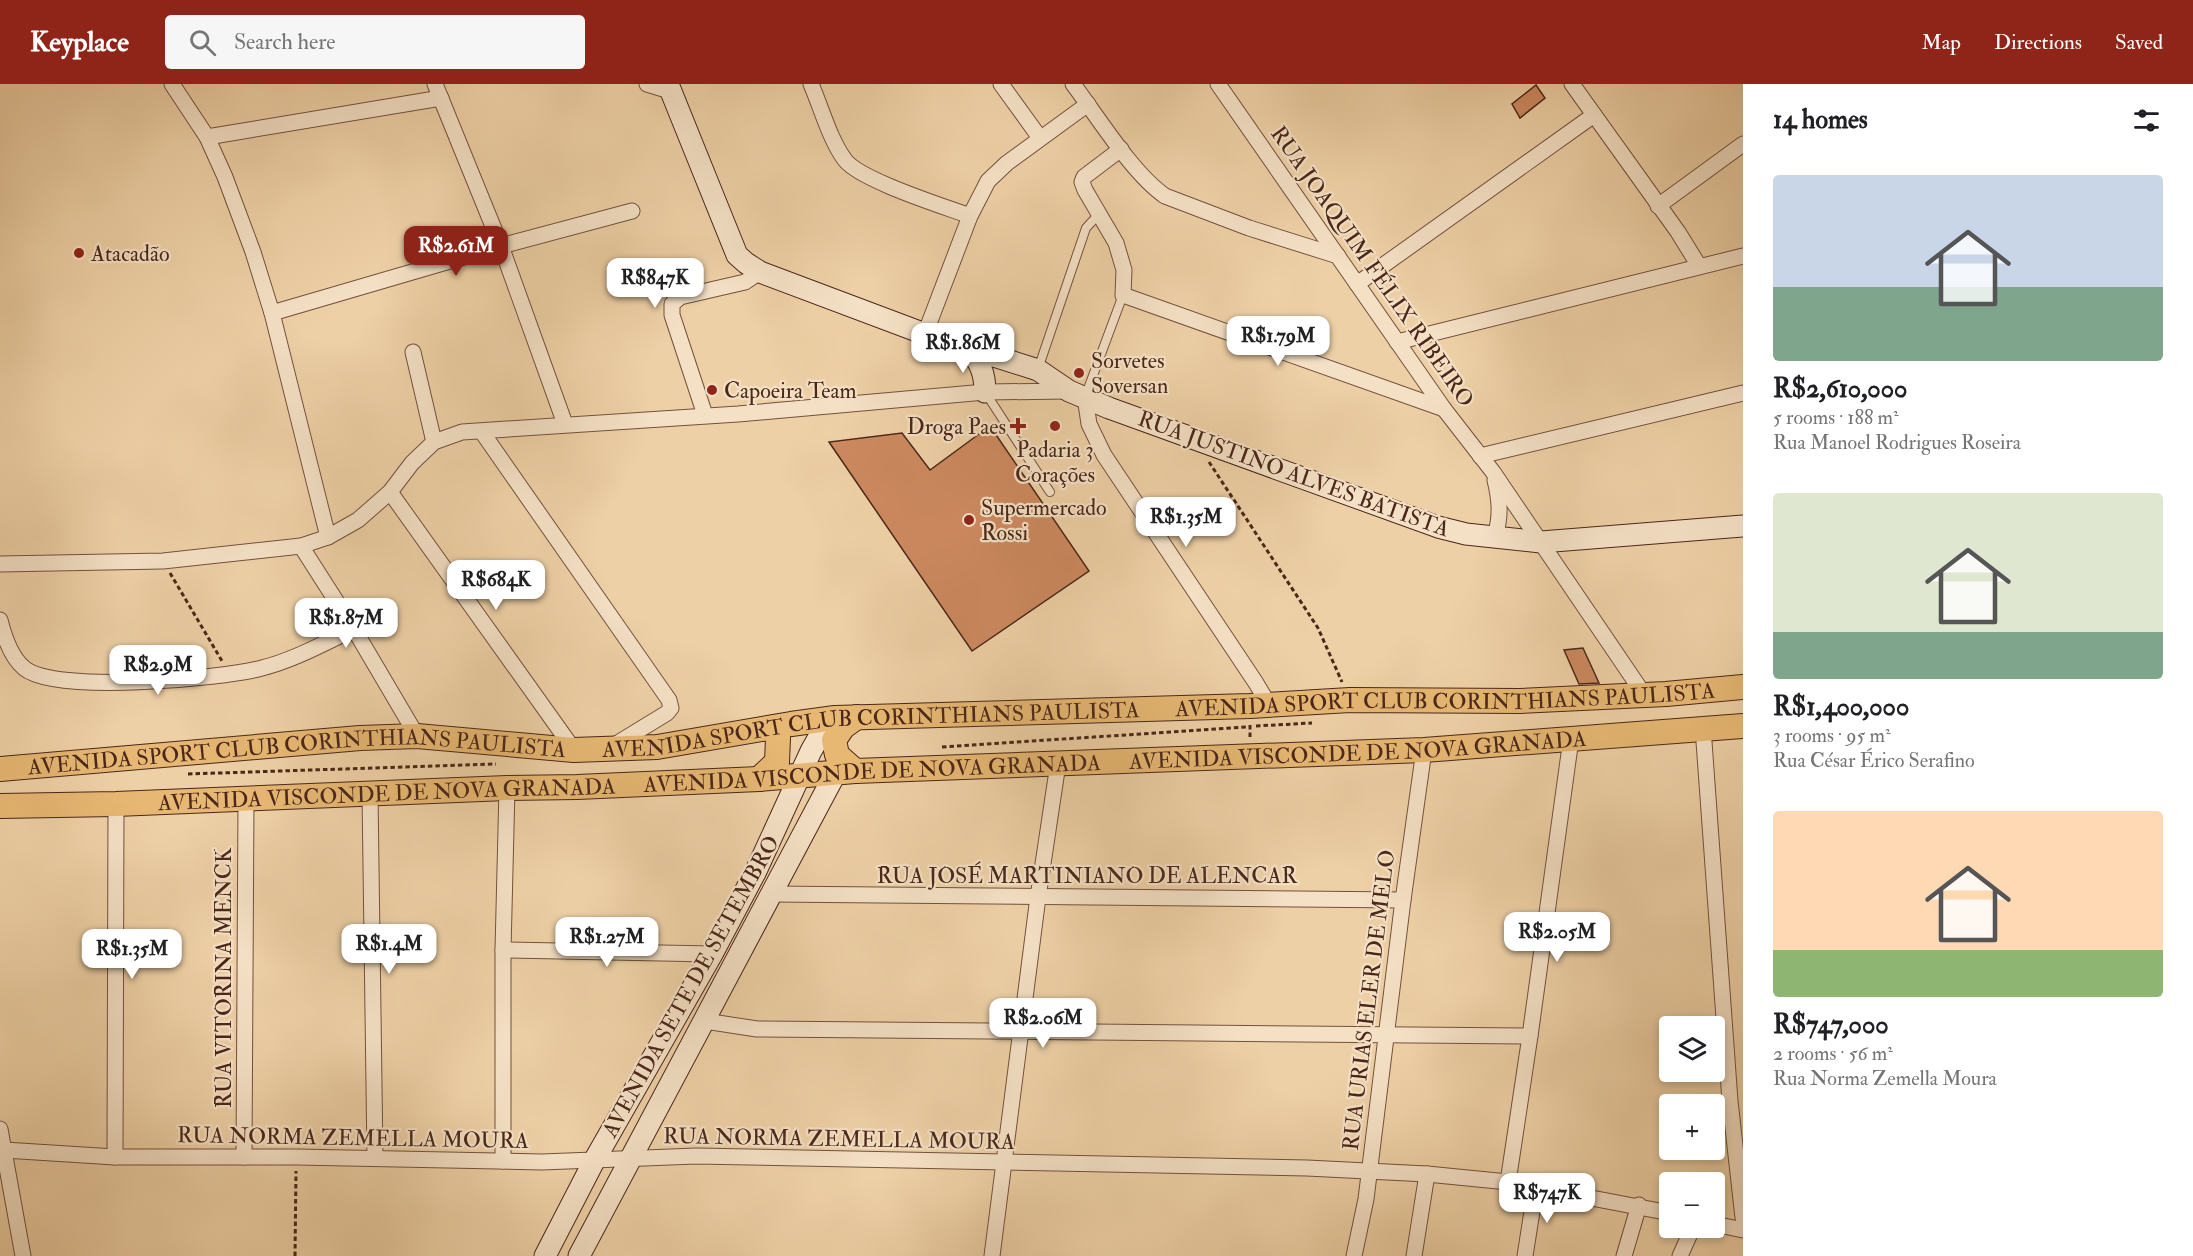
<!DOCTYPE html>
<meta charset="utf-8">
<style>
:root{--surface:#fff;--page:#f6f6f6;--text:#202124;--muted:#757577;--accent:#8f2418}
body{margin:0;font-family:"IM FELL Double Pica",serif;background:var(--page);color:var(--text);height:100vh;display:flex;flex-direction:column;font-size:22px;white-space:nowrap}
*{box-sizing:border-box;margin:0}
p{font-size:20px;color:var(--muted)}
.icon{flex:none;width:33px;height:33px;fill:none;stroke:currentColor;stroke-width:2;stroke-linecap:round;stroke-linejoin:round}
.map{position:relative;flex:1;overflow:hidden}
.panel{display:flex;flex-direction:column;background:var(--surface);width:450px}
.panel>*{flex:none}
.controls{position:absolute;left:1659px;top:932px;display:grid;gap:12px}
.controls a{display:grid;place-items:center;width:66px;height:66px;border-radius:6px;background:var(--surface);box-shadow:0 3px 9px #0003;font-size:30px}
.price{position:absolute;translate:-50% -51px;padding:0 14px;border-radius:12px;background:#fff;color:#222;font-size:20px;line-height:39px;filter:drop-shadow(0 2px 3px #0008)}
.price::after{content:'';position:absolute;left:50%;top:36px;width:18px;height:14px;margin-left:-9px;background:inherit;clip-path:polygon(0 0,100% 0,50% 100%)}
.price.current{background:var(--accent);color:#fff}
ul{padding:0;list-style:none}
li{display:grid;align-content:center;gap:12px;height:318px;padding:0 30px}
li span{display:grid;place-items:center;height:186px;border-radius:6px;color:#555}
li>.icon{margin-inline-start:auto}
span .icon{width:108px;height:108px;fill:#fffc;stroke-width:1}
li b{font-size:26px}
h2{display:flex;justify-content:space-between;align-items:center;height:72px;padding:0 30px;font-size:26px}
header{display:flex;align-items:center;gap:36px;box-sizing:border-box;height:84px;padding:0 30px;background:var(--accent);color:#fff}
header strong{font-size:28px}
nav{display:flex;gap:33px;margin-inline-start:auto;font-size:21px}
.search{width:420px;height:54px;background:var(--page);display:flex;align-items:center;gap:15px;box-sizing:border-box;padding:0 21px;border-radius:6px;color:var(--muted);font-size:22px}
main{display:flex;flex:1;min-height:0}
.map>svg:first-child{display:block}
</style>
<header>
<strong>Keyplace</strong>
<div class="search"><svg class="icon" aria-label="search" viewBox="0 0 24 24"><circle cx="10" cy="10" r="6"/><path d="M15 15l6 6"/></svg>Search here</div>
<nav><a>Map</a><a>Directions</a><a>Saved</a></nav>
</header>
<main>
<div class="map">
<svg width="1743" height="1172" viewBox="0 0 1743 1172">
<rect width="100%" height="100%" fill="#eed0a6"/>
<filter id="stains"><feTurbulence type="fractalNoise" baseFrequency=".00333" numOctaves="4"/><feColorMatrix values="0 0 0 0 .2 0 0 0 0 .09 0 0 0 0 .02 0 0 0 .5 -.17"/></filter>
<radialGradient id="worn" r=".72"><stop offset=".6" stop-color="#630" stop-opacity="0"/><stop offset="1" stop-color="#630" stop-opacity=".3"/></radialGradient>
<g fill="#cd895f" stroke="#4a271a" stroke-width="1.5">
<polygon points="1536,1 1545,14 1520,34 1512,20"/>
<polygon points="990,342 1089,487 972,567 829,358 902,349 930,386"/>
<polygon points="1583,564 1599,599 1579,600 1564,566"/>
</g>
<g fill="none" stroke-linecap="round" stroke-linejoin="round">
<defs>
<g id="lane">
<polyline points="1038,285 1086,144 1099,130"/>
<polyline points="985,308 1050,408"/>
<polyline points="1085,313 1123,211"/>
</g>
<g id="street">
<polyline points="172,0 207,53 225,93 253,168 272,229 328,453"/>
<polyline points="435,0 501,162 565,340"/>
<polyline points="647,0 670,7"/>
<path d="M 811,0 C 821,23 830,56 845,76 C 860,96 943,122 970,132"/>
<polyline points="1001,0 1040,54"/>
<path d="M 1073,0 C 1098,33 1132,89 1165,112 L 1249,144 L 1338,172"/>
<polyline points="1218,0 1444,325 1493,388 1645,612"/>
<polyline points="1572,0 1678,148 1699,182"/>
<polyline points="207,53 441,14"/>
<polyline points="1121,65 1084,93 1082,98 1085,106 1116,159 1124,186 1123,211 1444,325"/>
<polyline points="1658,122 1743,60"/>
<polyline points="1357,200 1594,31"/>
<polyline points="272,229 501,162 632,127"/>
<polyline points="925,250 970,132 988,97 1007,79 1088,20"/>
<polyline points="1397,258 1743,172"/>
<polyline points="413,268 434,358"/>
<polyline points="1085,313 1089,340 1104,371 1256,599 1269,621"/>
<polyline points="705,331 672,231 672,220 680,213 745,198 760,188"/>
<polyline points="482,348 669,616 671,624 667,629 613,662"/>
<polyline points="1480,372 1743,309"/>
<polyline points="390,408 574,666"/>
<path d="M 1495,453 C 1501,432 1500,417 1495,396"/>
<polyline points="301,462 354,545 417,652"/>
<polyline points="0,480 163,477 301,462 328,453 358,436 390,408 412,379 434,358 462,348 738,330 985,308 1069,307"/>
<path d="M 0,536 C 4,552 11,573 24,584 C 54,610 221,595 262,584 C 294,576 324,559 354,545"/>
<polyline points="1703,644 1730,1017 1743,1134"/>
<polyline points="370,709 375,1074"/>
<polyline points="771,810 1403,816"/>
<polyline points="503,866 712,870"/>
<polyline points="705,937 757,945 1530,952"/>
<polyline points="0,1045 23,1172"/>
<polyline points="4,1066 115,1073 296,1073 542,1078 696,1072 1307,1084 1427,1090 1508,1098 1670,1129"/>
<polyline points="115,1073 116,720"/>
<polyline points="244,1073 246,715"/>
<polyline points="503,1077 503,866 507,704"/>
<polyline points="1508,1098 1530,952 1571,655"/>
<polyline points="1714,1140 1743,1146"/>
<polyline points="992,1172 1038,813 1058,680"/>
<polyline points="1354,1172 1366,1115 1403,816 1424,666"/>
<polyline points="1414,1172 1427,1090"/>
<polyline points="1525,1172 1536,1102"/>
<polyline points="1624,1172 1639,1121"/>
<polyline points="1680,1172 1693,1143"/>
</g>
<g id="secondary">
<polyline points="668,0 737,171 746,179 760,188 925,250 1038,286 1069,307 1109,324 1438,443 1466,450 1541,458 1743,442"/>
<path d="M 968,264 C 980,278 985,289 985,308"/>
<polyline points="545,1172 594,1077 712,870 756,787 811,667 823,646 835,634"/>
<polyline points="579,1172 835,690"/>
</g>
<g id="primary">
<path id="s1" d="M 0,685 L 360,654 L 417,652 L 574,666 L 657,663 L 791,640 L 835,634 L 1250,622 L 1350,616 L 1520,617 L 1666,610 L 1743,603"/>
<polyline points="855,687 837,671 834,656 843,643 857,633"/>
<polyline points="759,695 777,678 778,654 775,643"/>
<path id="s2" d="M 0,722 L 116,720 L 507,704 L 577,703 L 759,695 L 855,687 L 1424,666 L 1743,642"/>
</g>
</defs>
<use href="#lane" stroke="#73513d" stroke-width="10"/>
<use href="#street" stroke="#73513d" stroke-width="17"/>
<use href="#secondary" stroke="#4a271a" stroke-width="23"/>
<use href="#primary" stroke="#4a271a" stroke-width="26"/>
<g stroke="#4a271a" stroke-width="3" stroke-dasharray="4.5 3" stroke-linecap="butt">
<polyline points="1209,378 1318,544 1342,598"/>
<polyline points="170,489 222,577"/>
<polyline points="1256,642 1312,639"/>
<polyline points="1250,653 1250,639"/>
<polyline points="942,663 1246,643"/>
<polyline points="188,690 496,680"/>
<polyline points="295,1172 296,1087"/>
</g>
<use href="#lane" stroke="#f4e0c5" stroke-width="8"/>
<use href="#street" stroke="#f4e0c5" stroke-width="15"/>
<use href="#secondary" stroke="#f4e0c5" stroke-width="21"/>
<use href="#primary" stroke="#e7b873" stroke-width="24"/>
</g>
<g fill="#8f2418" stroke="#f4e0c5" stroke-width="2">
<circle cx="79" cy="169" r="6"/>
<circle cx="1079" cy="289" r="6"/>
<circle cx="712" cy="306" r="6"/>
<path d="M1015 333h6v6h6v6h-6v6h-6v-6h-6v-6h6z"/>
<circle cx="1055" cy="342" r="6"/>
<circle cx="969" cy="436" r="6"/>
</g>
<g text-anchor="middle" stroke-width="4.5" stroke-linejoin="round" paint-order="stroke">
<g font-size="22" fill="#4a271a" stroke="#f4e0c5" text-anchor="start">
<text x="91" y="177">Atacadão</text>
<text x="1091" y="284">Sorvetes<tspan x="1091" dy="25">Soversan</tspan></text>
<text x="724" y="314">Capoeira Team</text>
<text x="1006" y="350" text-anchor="end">Droga Paes</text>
<text x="1055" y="373" text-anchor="middle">Padaria 3<tspan x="1055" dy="25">Corações</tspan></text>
<text x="981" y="431">Supermercado<tspan x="981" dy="25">Rossi</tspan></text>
</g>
<g font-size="22" fill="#4a271a" stroke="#f4e0c5">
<text transform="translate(1373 182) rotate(55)" y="8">RUA JOAQUIM FÉLIX RIBEIRO</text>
<text transform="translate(1294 389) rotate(20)" y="8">RUA JUSTINO ALVES BATISTA</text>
<text dy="8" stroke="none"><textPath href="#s1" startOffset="1450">AVENIDA SPORT CLUB CORINTHIANS PAULISTA</textPath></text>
<text dy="8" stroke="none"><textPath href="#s1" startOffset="874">AVENIDA SPORT CLUB CORINTHIANS PAULISTA</textPath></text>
<text dy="8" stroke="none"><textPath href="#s2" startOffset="1359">AVENIDA VISCONDE DE NOVA GRANADA</textPath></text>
<text dy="8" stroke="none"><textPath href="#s1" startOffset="298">AVENIDA SPORT CLUB CORINTHIANS PAULISTA</textPath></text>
<text dy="8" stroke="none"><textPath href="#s2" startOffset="873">AVENIDA VISCONDE DE NOVA GRANADA</textPath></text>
<text dy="8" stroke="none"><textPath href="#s2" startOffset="387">AVENIDA VISCONDE DE NOVA GRANADA</textPath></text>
<text x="1087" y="799">RUA JOSÉ MARTINIANO DE ALENCAR</text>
<text transform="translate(223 894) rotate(-90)" y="8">RUA VITORINA MENCK</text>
<text transform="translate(690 902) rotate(-61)" y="8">AVENIDA SETE DE SETEMBRO</text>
<text transform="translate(1368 916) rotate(-83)" y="8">RUA URIAS ELER DE MELO</text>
<text transform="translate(353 1053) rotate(1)" y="8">RUA NORMA ZEMELLA MOURA</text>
<text transform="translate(839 1054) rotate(1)" y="8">RUA NORMA ZEMELLA MOURA</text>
</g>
</g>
<rect width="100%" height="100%" filter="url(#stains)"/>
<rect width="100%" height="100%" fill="url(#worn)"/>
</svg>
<div class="controls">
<a><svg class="icon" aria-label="layers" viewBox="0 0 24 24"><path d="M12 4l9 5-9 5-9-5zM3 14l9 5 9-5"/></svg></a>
<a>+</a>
<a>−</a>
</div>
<b class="price current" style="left:456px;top:193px">R$2.61M</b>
<b class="price" style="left:655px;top:225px">R$847K</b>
<b class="price" style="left:1278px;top:283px">R$1.79M</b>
<b class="price" style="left:963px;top:290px">R$1.86M</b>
<b class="price" style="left:1186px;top:464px">R$1.35M</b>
<b class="price" style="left:496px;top:527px">R$684K</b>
<b class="price" style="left:346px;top:565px">R$1.87M</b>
<b class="price" style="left:158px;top:612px">R$2.9M</b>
<b class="price" style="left:1557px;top:879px">R$2.05M</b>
<b class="price" style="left:607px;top:884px">R$1.27M</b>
<b class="price" style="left:389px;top:891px">R$1.4M</b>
<b class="price" style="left:132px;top:896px">R$1.35M</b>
<b class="price" style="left:1043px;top:965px">R$2.06M</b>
<b class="price" style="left:1547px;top:1140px">R$747K</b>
</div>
<section class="panel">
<h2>14 homes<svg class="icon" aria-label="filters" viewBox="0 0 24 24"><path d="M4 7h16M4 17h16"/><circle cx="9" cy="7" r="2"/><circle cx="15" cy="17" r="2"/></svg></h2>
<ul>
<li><span style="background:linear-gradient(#c9d6e8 60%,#7fa58c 0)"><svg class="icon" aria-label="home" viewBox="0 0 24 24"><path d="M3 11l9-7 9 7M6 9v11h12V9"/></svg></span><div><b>R$2,610,000</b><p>5 rooms · 188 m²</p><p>Rua Manoel Rodrigues Roseira</p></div></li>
<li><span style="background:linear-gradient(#dfe7d0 75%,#7fa58c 0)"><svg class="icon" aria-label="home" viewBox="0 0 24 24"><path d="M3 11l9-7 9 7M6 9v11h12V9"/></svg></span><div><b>R$1,400,000</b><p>3 rooms · 95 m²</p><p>Rua César Érico Serafino</p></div></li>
<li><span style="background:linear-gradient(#ffd9b3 75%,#8fb573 0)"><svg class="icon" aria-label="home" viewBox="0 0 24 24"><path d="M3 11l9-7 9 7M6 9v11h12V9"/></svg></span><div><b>R$747,000</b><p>2 rooms · 56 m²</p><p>Rua Norma Zemella Moura</p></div></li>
</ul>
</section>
</main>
